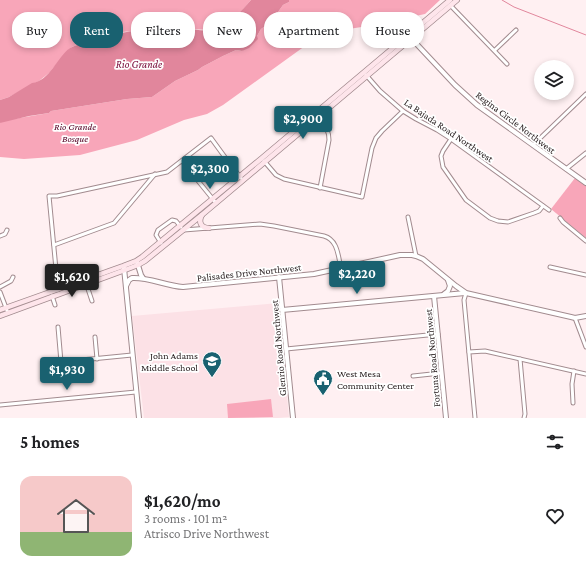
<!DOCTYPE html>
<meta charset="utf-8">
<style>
:root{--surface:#fff;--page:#f6f6f6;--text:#202124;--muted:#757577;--accent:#196170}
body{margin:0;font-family:"Crimson Pro",serif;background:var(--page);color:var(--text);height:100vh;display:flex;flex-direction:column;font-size:15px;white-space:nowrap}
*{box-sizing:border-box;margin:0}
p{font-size:13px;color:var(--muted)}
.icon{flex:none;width:22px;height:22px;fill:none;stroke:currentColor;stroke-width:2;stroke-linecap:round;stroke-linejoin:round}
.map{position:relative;height:418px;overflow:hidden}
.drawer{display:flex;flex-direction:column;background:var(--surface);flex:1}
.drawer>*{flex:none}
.hud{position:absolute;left:12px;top:12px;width:562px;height:36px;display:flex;gap:8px}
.controls{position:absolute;left:534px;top:60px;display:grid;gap:8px}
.controls a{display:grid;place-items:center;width:40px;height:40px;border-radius:50%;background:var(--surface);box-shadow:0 2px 6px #0003;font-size:20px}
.price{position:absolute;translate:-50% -34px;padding:0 9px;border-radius:4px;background:var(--accent);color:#fff;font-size:13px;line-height:26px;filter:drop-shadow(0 1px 2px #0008)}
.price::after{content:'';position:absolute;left:50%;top:24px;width:12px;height:9px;margin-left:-6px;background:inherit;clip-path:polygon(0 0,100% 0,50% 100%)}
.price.active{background:#222;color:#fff}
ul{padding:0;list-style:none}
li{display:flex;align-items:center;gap:12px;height:100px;padding:0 20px}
li span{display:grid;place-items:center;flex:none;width:112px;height:80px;border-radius:12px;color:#555}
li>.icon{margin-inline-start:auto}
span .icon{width:48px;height:48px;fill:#fffc;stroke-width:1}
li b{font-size:17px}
h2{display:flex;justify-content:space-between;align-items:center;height:48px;padding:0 20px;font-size:17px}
.chip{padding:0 14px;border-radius:16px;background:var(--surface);box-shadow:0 2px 6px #0003;font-size:14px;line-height:36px}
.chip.active{background:var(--accent);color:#fff}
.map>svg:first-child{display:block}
</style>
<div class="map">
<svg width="586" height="418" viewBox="0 0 586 418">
<rect width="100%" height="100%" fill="#fff0f2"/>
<polygon fill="#fce1e6" points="278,303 289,417 278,418 144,418 132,316"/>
<g fill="#f8a6b9">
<polygon points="0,0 251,0 237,16 228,22 214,30 187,29 169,27 143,30 122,32 94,42 79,44 72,47 69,49 49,73 39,81 9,97 0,100"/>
<polygon points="289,0 440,0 425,14 368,26 323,33 223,105 207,114 184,120 137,140 80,155 24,159 0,157 0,123 2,121 49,113 51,111 127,99 152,97 175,81 198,70 202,67 223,56 236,50 242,51 257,36 261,29 268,24 269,16 278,12 283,5 289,2"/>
<polygon points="575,178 586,186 586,238 551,209"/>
<polygon points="271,399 273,417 228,418 227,404"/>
</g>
<path fill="#e1869c" d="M 251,0 L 289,0 L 289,2 L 283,5 L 278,12 L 269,16 L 268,24 L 261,29 L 257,36 L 258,39 L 249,48 L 242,51 L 236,50 L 223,56 L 202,67 L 198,70 L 175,81 L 152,97 L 127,99 L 51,111 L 49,113 L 29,116 L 0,123 L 0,100 L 9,97 L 32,83 C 50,81 57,57 70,48 C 77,44 87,43 94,42 C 110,33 133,31 151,29 C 157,28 163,27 169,27 C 182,27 204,33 215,29 C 231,24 241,11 251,0 Z"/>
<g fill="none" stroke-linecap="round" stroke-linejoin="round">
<polyline stroke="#e1869c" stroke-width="1" points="502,0 514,7 586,35"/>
<defs>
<g id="minor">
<polyline points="450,5 507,64"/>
<polyline points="495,50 516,30"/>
<polyline points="366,75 380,91 403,111 416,119 437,130 451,139 549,210"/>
<path d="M 318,116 C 324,125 329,129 329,140 L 320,188"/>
<polyline points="451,139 443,151 441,156 443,167 466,200 490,218 498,221 508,222 534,213 539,211 543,206"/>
<polyline points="533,145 586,94"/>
<polyline points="182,161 216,203"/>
<polyline points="264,161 276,175 284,179 362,197 372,148 376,138 382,131 403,111"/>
<polyline points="566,169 586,153"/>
<polyline points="408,217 416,256"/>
<polyline points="560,218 563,222 586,241"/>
<path d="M 184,230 L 260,224 L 274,226 L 324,236 C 338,240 338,256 341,268"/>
<polyline points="0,236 5,234 7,230"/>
<polyline points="161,243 156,235 158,230 172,220 176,221 181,227"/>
<polyline points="54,245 114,223 155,174"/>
<polyline points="550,267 586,275"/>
<polyline points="86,283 92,301"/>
<polyline points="0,287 11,281 13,277"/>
<polyline points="58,290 49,196 57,196 167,172 211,138 227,160 241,178"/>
<polyline points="0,292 8,313"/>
<polyline points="466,293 464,300 475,418"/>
<polyline points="52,296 55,305"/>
<polyline points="575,318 586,347"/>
<polyline points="58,327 61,362 132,355"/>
<polyline points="95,337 97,359"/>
<polyline points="286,349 438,334"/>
<polyline points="469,352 485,351 586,374"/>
<polyline points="520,359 525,414 524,418"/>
<polyline points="413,376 441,373"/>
<polyline points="573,403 572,384 574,371"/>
<polyline points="0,405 136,392"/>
</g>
<g id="tertiary">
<polyline points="410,37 455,85 477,105 586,183"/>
<polyline points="137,262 141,275 143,278"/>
<polyline points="124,268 139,418"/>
<polyline points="279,277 293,418"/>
<path d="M 126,286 L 129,280 L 132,278 C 149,277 166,286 183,287 L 314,274 L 400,255 L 412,255 L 416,256 L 423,259 L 456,286 L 466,293 L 571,317 L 575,318 L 586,316"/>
<polyline points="444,294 448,291 450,286 448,280"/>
<polyline points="434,296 446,418"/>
<polyline points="282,310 465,293"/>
</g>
<g id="secondary">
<path d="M 202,215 C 198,222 201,228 209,228"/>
<polyline points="0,310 123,266 136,261 142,257 262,158 450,0"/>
<polyline points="0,316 125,270 138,265 145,261 203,214 457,0"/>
</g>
</defs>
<use href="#minor" stroke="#a28b8f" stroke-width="5"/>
<use href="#tertiary" stroke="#a28b8f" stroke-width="6"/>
<use href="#secondary" stroke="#a28b8f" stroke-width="6"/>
<use href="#minor" stroke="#fff" stroke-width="3"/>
<use href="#tertiary" stroke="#fff" stroke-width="4"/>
<use href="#secondary" stroke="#fee5eb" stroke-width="4.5"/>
</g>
<defs>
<symbol id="school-pin" viewBox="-11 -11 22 30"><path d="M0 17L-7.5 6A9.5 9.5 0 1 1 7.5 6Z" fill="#196170" stroke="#fff"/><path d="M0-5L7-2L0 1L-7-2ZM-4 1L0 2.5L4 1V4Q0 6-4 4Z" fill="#fff"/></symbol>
<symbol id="civic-pin" viewBox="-11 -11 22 30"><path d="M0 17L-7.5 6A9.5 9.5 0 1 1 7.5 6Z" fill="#196170" stroke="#fff"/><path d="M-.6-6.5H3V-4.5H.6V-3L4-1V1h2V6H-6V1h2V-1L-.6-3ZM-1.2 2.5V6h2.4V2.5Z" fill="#fff"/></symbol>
</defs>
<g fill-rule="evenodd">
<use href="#school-pin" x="201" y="350" width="22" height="30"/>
<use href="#civic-pin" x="312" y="368" width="22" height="30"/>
</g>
<g text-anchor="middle" stroke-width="3.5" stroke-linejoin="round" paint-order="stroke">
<g font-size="10" fill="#2b2223" stroke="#fff">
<text transform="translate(516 122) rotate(37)" y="4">Regina Circle Northwest</text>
<text transform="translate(449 130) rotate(34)" y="4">La Bajada Road Northwest</text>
<text transform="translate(249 272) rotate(-6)" y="4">Palisades Drive Northwest</text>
<text transform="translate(278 348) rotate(-95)" y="4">Glenrio Road Northwest</text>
<text transform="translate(432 358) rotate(-95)" y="4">Fortuna Road Northwest</text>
</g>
<g font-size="10" font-style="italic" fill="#540124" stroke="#fff">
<text x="75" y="130">Rio Grande<tspan x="75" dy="12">Bosque</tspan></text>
</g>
<g font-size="10" fill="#2b2223" stroke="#fff" text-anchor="end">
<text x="198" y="359">John Adams<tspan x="198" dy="12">Middle School</tspan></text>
<text x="337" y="377" text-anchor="start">West Mesa<tspan x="337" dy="12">Community Center</tspan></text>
</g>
<g font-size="11" font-style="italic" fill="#780837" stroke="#fff">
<text x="139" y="68">Rio Grande</text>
</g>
</g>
</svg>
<div class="controls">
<a><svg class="icon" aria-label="layers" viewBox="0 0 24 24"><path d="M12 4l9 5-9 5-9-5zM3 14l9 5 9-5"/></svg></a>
</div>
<b class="price" style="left:303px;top:140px">$2,900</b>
<b class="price" style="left:210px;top:190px">$2,300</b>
<b class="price" style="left:357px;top:295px">$2,220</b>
<b class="price active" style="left:72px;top:298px">$1,620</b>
<b class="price" style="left:67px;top:391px">$1,930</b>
<div class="hud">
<a class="chip">Buy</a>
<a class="chip active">Rent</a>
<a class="chip">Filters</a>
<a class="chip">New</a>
<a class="chip">Apartment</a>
<a class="chip">House</a>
</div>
</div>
<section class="drawer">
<h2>5 homes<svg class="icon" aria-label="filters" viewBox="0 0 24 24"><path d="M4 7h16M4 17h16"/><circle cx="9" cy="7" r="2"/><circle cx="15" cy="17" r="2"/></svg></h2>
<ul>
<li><span style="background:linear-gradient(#f6c9c9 70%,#8fb573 0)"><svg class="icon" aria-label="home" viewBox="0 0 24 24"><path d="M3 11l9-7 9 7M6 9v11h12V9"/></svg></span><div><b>$1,620/mo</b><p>3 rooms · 101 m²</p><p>Atrisco Drive Northwest</p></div><svg class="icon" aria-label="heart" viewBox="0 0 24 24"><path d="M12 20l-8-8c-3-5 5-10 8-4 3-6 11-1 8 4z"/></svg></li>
</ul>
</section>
